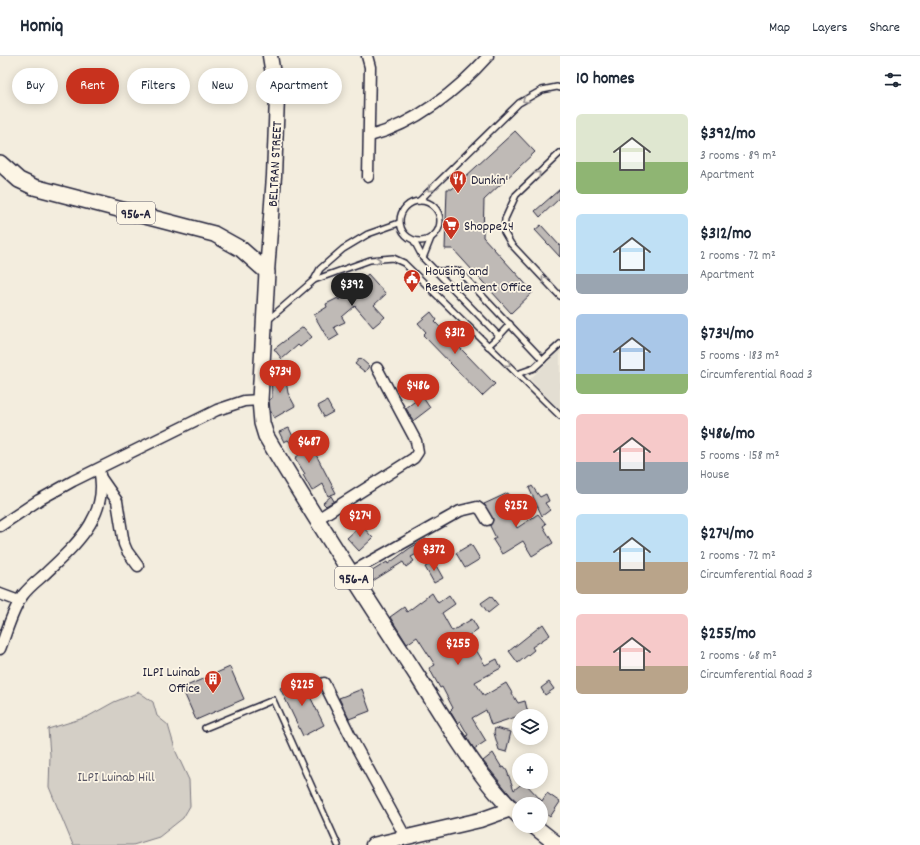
<!DOCTYPE html>
<meta charset="utf-8">
<style>
:root{--surface:#fff;--page:#f2f2f3;--text:#1f2937;--muted:#747a83;--line:#e0e1e3;--accent:#c8321e}
body{margin:0;font-family:Dekko,sans-serif;background:var(--page);color:var(--text);height:100vh;display:flex;flex-direction:column;font-size:15px;white-space:nowrap}
*{box-sizing:border-box;margin:0}
p{font-size:13px;color:var(--muted)}
.icon{flex:none;width:22px;height:22px;fill:none;stroke:currentColor;stroke-width:2;stroke-linecap:round;stroke-linejoin:round}
.map{position:relative;flex:1;overflow:hidden}
.sheet{display:flex;flex-direction:column;background:var(--surface);width:360px}
.sheet>*{flex:none}
.hud{position:absolute;left:12px;top:12px;width:380px;height:36px;display:flex;gap:8px}
.buttons{position:absolute;left:512px;top:653px;display:grid;gap:8px}
.buttons a{display:grid;place-items:center;width:36px;height:36px;border-radius:50%;background:var(--surface);box-shadow:0 2px 10px #0003;font-size:20px}
.price{position:absolute;translate:-50% -34px;padding:0 9px;border-radius:14px;background:var(--accent);color:#fff;font-size:13px;line-height:26px;filter:drop-shadow(0 1px 2px #0008)}
.price::after{content:'';position:absolute;left:50%;top:24px;width:12px;height:9px;margin-left:-6px;background:inherit;clip-path:polygon(0 0,100% 0,50% 100%)}
.price.selected{background:#222;color:#fff}
ul{padding:0;list-style:none}
li{display:flex;align-items:center;gap:12px;height:100px;padding:0 16px}
li span{display:grid;place-items:center;flex:none;width:112px;height:80px;border-radius:6px;color:#555}
li>.icon{margin-inline-start:auto}
span .icon{width:48px;height:48px;fill:#fffc;stroke-width:1}
li b{font-size:17px}
h2{display:flex;justify-content:space-between;align-items:center;height:48px;padding:0 16px;font-size:17px}
.chip{padding:0 14px;border-radius:18px;background:var(--surface);box-shadow:0 2px 10px #0003;font-size:14px;line-height:36px}
.chip.selected{background:var(--accent);color:#fff}
header{display:flex;align-items:center;gap:24px;box-sizing:border-box;height:56px;padding:0 20px;background:var(--surface);border-bottom:1px solid var(--line)}
header strong{font-size:19px}
nav{display:flex;gap:22px;margin-inline-start:auto;font-size:14px}
main{display:flex;flex:1;min-height:0}
.map>svg:first-child{display:block}
</style>
<header>
<strong>Homiq</strong>
<nav><a>Map</a><a>Layers</a><a>Share</a></nav>
</header>
<main>
<div class="map">
<svg width="560" height="789" viewBox="0 0 560 789">
<rect width="100%" height="100%" fill="#f3edde"/>
<filter id="ink" filterUnits="userSpaceOnUse"><feTurbulence type="fractalNoise" baseFrequency=".025" numOctaves="2"/><feDisplacementMap in="SourceGraphic" scale="8" xChannelSelector="R" yChannelSelector="G"/><feConvolveMatrix kernelMatrix="1 2 1 2 8 2 1 2 1" color-interpolation-filters="sRGB"/></filter>
<g filter="url(#ink)">
<polygon fill="#e3ded2" points="560,294 560,355 530,323"/>
<polygon fill="#d4cfc6" stroke="#7b7880" points="139,636 153,646 157,660 168,669 176,696 189,724 190,750 183,762 159,781 133,789 73,789 49,731 50,699 48,673 87,661 114,646"/>
<g fill="#bfbab6" stroke="#22223b">
<polygon points="515,75 535,96 484,144 483,181 533,236 511,257 453,193 445,193 447,133 452,133"/>
<polygon points="560,133 560,142 540,161 535,155"/>
<polygon points="541,169 560,190 560,201 535,174"/>
<polygon points="368,218 386,238 374,249 385,261 373,271 355,250 342,261 345,266 334,271 339,279 329,285 314,259 327,251 326,248 338,242 339,244"/>
<polygon points="431,256 437,264 435,266 495,328 482,340 423,279 426,276 418,267"/>
<polygon points="303,271 312,281 300,291 298,289 282,303 274,293"/>
<polygon points="360,302 369,310 365,316 355,308"/>
<polygon points="284,313 288,337 295,350 274,362 270,354 269,344 272,342 271,315"/>
<polygon points="422,340 430,352 413,365 406,352"/>
<polygon points="327,345 333,356 324,361 318,350"/>
<polygon points="289,372 296,387 301,383 309,392 312,391 336,437 328,440 323,428 312,435 303,419 305,418 295,402 300,398 288,384 284,386 279,376"/>
<polygon points="532,430 540,441 546,438 549,445 545,447 550,454 542,460 529,432"/>
<polygon points="508,437 515,452 509,455 517,472 538,458 546,468 543,470 553,487 532,500 523,485 502,498 493,484 496,482 490,470 493,464 484,448"/>
<polygon points="331,440 334,445 326,450 323,447"/>
<polygon points="361,469 373,482 359,495 347,482"/>
<polygon points="426,483 430,491 411,501 414,505 406,511 403,506 368,528 364,521 369,517 387,506 388,508 410,492"/>
<polygon points="471,488 480,503 465,512 456,497"/>
<polygon points="434,506 443,522 434,527 425,511"/>
<polygon points="432,537 438,547 449,539 455,548 442,557 452,575 472,563 478,573 468,580 485,609 497,603 501,612 475,626 484,640 506,627 518,647 525,645 528,657 491,669 486,654 472,662 486,685 474,693 466,680 468,679 460,665 457,667 450,655 453,652 442,631 440,632 429,612 435,609 417,581 407,588 390,561 404,551 407,556"/>
<polygon points="491,540 498,549 488,557 481,547"/>
<polygon points="543,568 550,579 532,591 534,594 518,607 509,595"/>
<polygon points="230,611 244,643 196,664 182,632"/>
<polygon points="301,622 324,669 303,680 280,632"/>
<polygon points="549,626 554,633 545,639 541,632"/>
<polygon points="362,633 370,655 349,663 339,642"/>
<polygon points="495,672 511,676 506,696 499,694 494,677"/>
<polygon points="493,697 502,712 504,711 507,715 514,734 524,726 542,745 547,737 560,746 550,761 541,754 541,748 520,748 511,740 483,705"/>
</g>
<g fill="none" stroke-linecap="round" stroke-linejoin="round">
<defs>
<g id="lane">
<polyline points="560,97 516,139 505,163 504,176 511,188 560,240"/>
<circle cx="420" cy="165" r="20"/>
<polyline points="419,145 519,47 542,34 557,31 560,32"/>
<polyline points="414,185 423,202 499,280 488,290"/>
<polyline points="423,202 431,182"/>
<polyline points="436,215 459,215 543,304"/>
<polyline points="314,224 370,204 393,202 404,207 560,360"/>
<polyline points="268,264 314,224 320,213 343,193 368,178 399,167"/>
<polyline points="499,280 510,268"/>
<polyline points="517,318 534,312 560,288"/>
<polyline points="205,672 273,644 338,789"/>
</g>
<g id="street">
<polyline points="367,0 370,11 368,121"/>
<path d="M 370,80 C 415,68 457,35 488,0"/>
<polyline points="101,422 117,445 124,488 127,495 138,510"/>
<polyline points="316,464 414,402 418,396 416,385 377,312"/>
<polyline points="0,470 39,444 73,425 217,354 244,345 260,344"/>
<polyline points="350,517 460,455 477,451 481,454 487,464"/>
<polyline points="0,538 19,545"/>
<path d="M 0,593 C 7,575 12,555 23,539 C 29,531 37,525 45,518 C 76,488 110,460 99,413"/>
<polyline points="324,627 354,687 406,782"/>
</g>
<g id="secondary">
<polyline points="267,216 274,120 277,42 270,0"/>
<polyline points="373,789 480,764 511,753"/>
</g>
<g id="primary">
<path d="M 0,107 L 19,124 L 34,131 L 214,178 L 241,193 L 267,216 L 260,344 L 262,367 L 266,380 C 314,462 366,541 418,621 C 446,665 480,725 519,760"/>
<polyline points="534,770 558,789"/>
</g>
</defs>
<use href="#lane" stroke="#22223b" stroke-width="8"/>
<use href="#street" stroke="#22223b" stroke-width="13"/>
<use href="#secondary" stroke="#22223b" stroke-width="17"/>
<use href="#primary" stroke="#22223b" stroke-width="18"/>
<use href="#lane" stroke="#fcf5e5" stroke-width="5"/>
<use href="#street" stroke="#fcf5e5" stroke-width="10"/>
<use href="#secondary" stroke="#fcf5e5" stroke-width="14"/>
<use href="#primary" stroke="#fcf5e5" stroke-width="15"/>
</g>
<defs><path id="oneway-chevron" d="M-2-3.5L2.5 0L-2 3.5" fill="none" stroke-width="1.6" stroke-linecap="round" stroke-linejoin="round"/></defs>
<g stroke="#9a9698">
<use href="#oneway-chevron" transform="translate(525 44) rotate(148)"/>
<use href="#oneway-chevron" transform="translate(538 118) rotate(-44)"/>
<use href="#oneway-chevron" transform="translate(430 133) rotate(134)"/>
<use href="#oneway-chevron" transform="translate(378 204) rotate(-5)"/>
<use href="#oneway-chevron" transform="translate(544 223) rotate(-133)"/>
<use href="#oneway-chevron" transform="translate(508 308) rotate(44)"/>
</g>
</g>
<defs>
<symbol id="restaurant-pin" viewBox="-11 -11 22 30"><path d="M0 17L-7.5 6A9.5 9.5 0 1 1 7.5 6Z" fill="#c8321e" stroke="#fcf5e5"/><path d="M-5-6h1v4h1v-4h1v4h1v-4h1v5L-1.5 .5V6h-2V.5L-5-1ZM5-6V6H3V1.5H1.5Q1.5-4 5-6Z" fill="#fff"/></symbol>
<symbol id="supermarket-pin" viewBox="-11 -11 22 30"><path d="M0 17L-7.5 6A9.5 9.5 0 1 1 7.5 6Z" fill="#c8321e" stroke="#fcf5e5"/><path d="M-6-5.5h2.5l.6 2H6L4.5 2H-2.5L-4.4-4H-6ZM-1.5 3.2a1.3 1.3 0 1 0 .1 0ZM3 3.2a1.3 1.3 0 1 0 .1 0Z" fill="#fff"/></symbol>
<symbol id="civic-pin" viewBox="-11 -11 22 30"><path d="M0 17L-7.5 6A9.5 9.5 0 1 1 7.5 6Z" fill="#c8321e" stroke="#fcf5e5"/><path d="M-.6-6.5H3V-4.5H.6V-3L4-1V1h2V6H-6V1h2V-1L-.6-3ZM-1.2 2.5V6h2.4V2.5Z" fill="#fff"/></symbol>
<symbol id="building-pin" viewBox="-11 -11 22 30"><path d="M0 17L-7.5 6A9.5 9.5 0 1 1 7.5 6Z" fill="#c8321e" stroke="#fcf5e5"/><path d="M-4-6H4V6H1V3H-1V6H-4ZM-2.5-4.3h1.7v1.8h-1.7ZM.8-4.3h1.7v1.8H.8ZM-2.5-1h1.7V.8h-1.7ZM.8-1h1.7V.8H.8Z" fill="#fff"/></symbol>
</defs>
<g fill-rule="evenodd">
<use href="#restaurant-pin" x="448" y="113" width="20" height="27"/>
<use href="#supermarket-pin" x="441" y="159" width="20" height="27"/>
<use href="#civic-pin" x="402" y="212" width="20" height="27"/>
<use href="#building-pin" x="203" y="613" width="20" height="27"/>
</g>
<g text-anchor="middle" stroke-width="3.5" stroke-linejoin="round" paint-order="stroke">
<g fill="#fcf5e5" stroke="#63616e" stroke-width="1">
<rect x="117" y="146" width="38" height="22" rx="3"/>
<rect x="335" y="511" width="38" height="22" rx="3"/>
</g>
<g font-size="13" font-weight="bold" fill="#22223b">
<text x="136" y="162">956-A</text>
<text x="354" y="527">956-A</text>
</g>
<g font-size="14" fill="#22223b" stroke="#fcf5e5">
<text transform="translate(274 108) rotate(-87)" y="5">BELTRAN STREET</text>
</g>
<g font-size="14" fill="#22223b" stroke="#fcf5e5" text-anchor="start">
<text x="471" y="128">Dunkin'</text>
<text x="464" y="174">Shoppe24</text>
<text x="425" y="219">Housing and<tspan x="425" dy="16">Resettlement Office</tspan></text>
<text x="200" y="620" text-anchor="end">ILPI Luinab<tspan x="200" dy="16">Office</tspan></text>
</g>
<g font-size="14" fill="#575665" stroke="#fcf5e5">
<text x="116" y="725">ILPI Luinab Hill</text>
</g>
</g>
</svg>
<div class="buttons">
<a><svg class="icon" aria-label="layers" viewBox="0 0 24 24"><path d="M12 4l9 5-9 5-9-5zM3 14l9 5 9-5"/></svg></a>
<a>+</a>
<a>−</a>
</div>
<b class="price selected" style="left:352px;top:251px">$392</b>
<b class="price" style="left:455px;top:299px">$312</b>
<b class="price" style="left:280px;top:338px">$734</b>
<b class="price" style="left:418px;top:352px">$486</b>
<b class="price" style="left:309px;top:408px">$687</b>
<b class="price" style="left:516px;top:472px">$252</b>
<b class="price" style="left:360px;top:482px">$274</b>
<b class="price" style="left:434px;top:516px">$372</b>
<b class="price" style="left:458px;top:610px">$255</b>
<b class="price" style="left:302px;top:651px">$225</b>
<div class="hud">
<a class="chip">Buy</a>
<a class="chip selected">Rent</a>
<a class="chip">Filters</a>
<a class="chip">New</a>
<a class="chip">Apartment</a>
</div>
</div>
<section class="sheet">
<h2>10 homes<svg class="icon" aria-label="filters" viewBox="0 0 24 24"><path d="M4 7h16M4 17h16"/><circle cx="9" cy="7" r="2"/><circle cx="15" cy="17" r="2"/></svg></h2>
<ul>
<li><span style="background:linear-gradient(#dfe7d0 60%,#8fb573 0)"><svg class="icon" aria-label="home" viewBox="0 0 24 24"><path d="M3 11l9-7 9 7M6 9v11h12V9"/></svg></span><div><b>$392/mo</b><p>3 rooms · 89 m²</p><p>Apartment</p></div></li>
<li><span style="background:linear-gradient(#bfe0f5 75%,#9aa5b1 0)"><svg class="icon" aria-label="home" viewBox="0 0 24 24"><path d="M3 11l9-7 9 7M6 9v11h12V9"/></svg></span><div><b>$312/mo</b><p>2 rooms · 72 m²</p><p>Apartment</p></div></li>
<li><span style="background:linear-gradient(#a9c7e8 75%,#8fb573 0)"><svg class="icon" aria-label="home" viewBox="0 0 24 24"><path d="M3 11l9-7 9 7M6 9v11h12V9"/></svg></span><div><b>$734/mo</b><p>5 rooms · 183 m²</p><p>Circumferential Road 3</p></div></li>
<li><span style="background:linear-gradient(#f6c9c9 60%,#9aa5b1 0)"><svg class="icon" aria-label="home" viewBox="0 0 24 24"><path d="M3 11l9-7 9 7M6 9v11h12V9"/></svg></span><div><b>$486/mo</b><p>5 rooms · 158 m²</p><p>House</p></div></li>
<li><span style="background:linear-gradient(#bfe0f5 60%,#b9a48a 0)"><svg class="icon" aria-label="home" viewBox="0 0 24 24"><path d="M3 11l9-7 9 7M6 9v11h12V9"/></svg></span><div><b>$274/mo</b><p>2 rooms · 72 m²</p><p>Circumferential Road 3</p></div></li>
<li><span style="background:linear-gradient(#f6c9c9 65%,#b9a48a 0)"><svg class="icon" aria-label="home" viewBox="0 0 24 24"><path d="M3 11l9-7 9 7M6 9v11h12V9"/></svg></span><div><b>$255/mo</b><p>2 rooms · 68 m²</p><p>Circumferential Road 3</p></div></li>
</ul>
</section>
</main>
